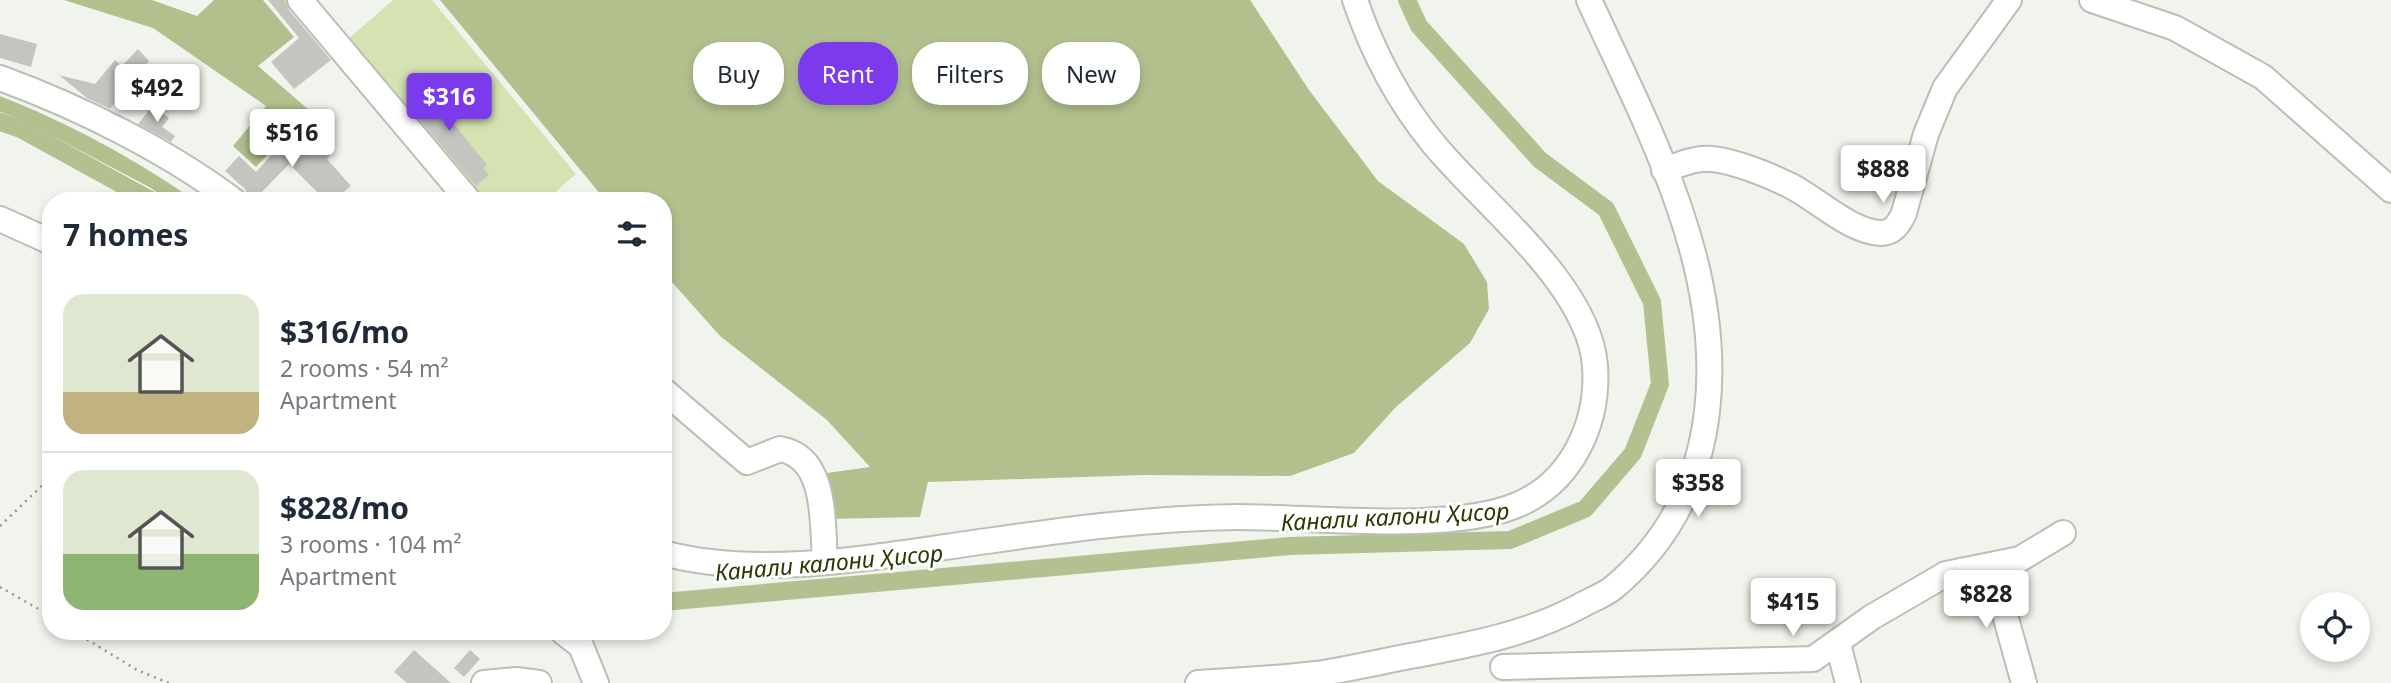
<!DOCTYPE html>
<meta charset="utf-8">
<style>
:root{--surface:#fff;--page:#f2f2f3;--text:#1f2937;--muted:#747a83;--line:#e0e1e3;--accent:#7c3aed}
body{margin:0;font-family:"Noto Sans",sans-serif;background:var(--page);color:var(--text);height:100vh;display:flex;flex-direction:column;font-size:26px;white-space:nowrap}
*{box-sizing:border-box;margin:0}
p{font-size:23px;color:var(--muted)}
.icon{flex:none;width:38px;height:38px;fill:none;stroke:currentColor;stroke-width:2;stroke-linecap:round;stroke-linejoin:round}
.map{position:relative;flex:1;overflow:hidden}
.sheet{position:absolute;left:42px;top:192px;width:630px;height:448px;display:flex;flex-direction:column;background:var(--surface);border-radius:28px;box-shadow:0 4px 10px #0003}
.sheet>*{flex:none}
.hud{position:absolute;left:693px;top:42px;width:665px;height:63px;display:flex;gap:14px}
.tools{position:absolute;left:2300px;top:592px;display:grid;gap:14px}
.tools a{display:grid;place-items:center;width:70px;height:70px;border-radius:50%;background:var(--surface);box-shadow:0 4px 10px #0003;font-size:35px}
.price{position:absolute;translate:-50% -60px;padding:0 16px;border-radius:7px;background:#fff;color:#222;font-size:23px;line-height:46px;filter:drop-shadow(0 2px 4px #0008)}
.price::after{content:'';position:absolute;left:50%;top:42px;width:21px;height:16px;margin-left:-10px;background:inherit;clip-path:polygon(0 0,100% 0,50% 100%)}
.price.on{background:var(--accent);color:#fff}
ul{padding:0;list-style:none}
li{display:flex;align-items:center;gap:21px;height:175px;padding:0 21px}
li+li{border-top:2px solid var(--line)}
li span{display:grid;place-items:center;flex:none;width:196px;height:140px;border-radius:21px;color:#555}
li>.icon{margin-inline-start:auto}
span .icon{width:84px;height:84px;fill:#fffc;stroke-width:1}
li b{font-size:30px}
h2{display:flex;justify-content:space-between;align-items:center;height:84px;padding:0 21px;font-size:30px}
.chip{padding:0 24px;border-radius:28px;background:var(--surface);box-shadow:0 4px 10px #0003;font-size:24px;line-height:63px}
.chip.on{background:var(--accent);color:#fff}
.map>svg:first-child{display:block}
</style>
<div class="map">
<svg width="2391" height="683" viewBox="0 0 2391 683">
<rect width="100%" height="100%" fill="#f1f4ec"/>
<polygon fill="#d5e3b3" points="393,0 432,0 576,174 545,201 482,201 346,41"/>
<g fill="#b2c08e">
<polygon points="64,0 152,0 197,16 214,0 263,0 294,37 258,66 309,110 256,167 233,146 266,106 153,28"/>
<polygon points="440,0 1250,0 1309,90 1378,181 1464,244 1487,282 1489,309 1470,343 1396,407 1354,453 1290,476 1143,475 928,482 920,517 827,519 827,473 870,467 827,420 720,336 663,272 663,201 606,201"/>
<path d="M 0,96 C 68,123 136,159 195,201 L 169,201 L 151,188 L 24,121 L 0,112 Z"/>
</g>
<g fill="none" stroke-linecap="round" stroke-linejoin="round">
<g stroke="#b3c190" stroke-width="18">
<polyline points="0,122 21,129 152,201"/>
<polyline points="663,602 1290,546 1510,540 1585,509 1633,453 1660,384 1652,302 1606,209 1540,160 1419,26 1407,0"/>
</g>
</g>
<g fill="#c3c5be">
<polygon points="268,0 285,0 289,10 331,60 294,89 271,62 299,38"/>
<polygon points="0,34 37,44 31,67 0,58"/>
<polygon points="138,49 149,61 110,109 87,98 59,75 95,84 115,60 122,66"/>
<polygon points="438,83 453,99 442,109 487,165 483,168 489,175 476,186 410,108"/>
<polygon points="153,106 169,118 162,127 175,136 171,142 138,124"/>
<polygon points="298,126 330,155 327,159 351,186 333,201 326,201 289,164 261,193 271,201 250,201 245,189 225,171 239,156 256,172"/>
<polygon points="414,650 451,683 407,683 394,672"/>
<polygon points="470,650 480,659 464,677 454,668"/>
</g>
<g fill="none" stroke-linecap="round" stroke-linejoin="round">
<defs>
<g id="minor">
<polyline points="300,0 469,201"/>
<polyline points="2092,0 2175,28 2263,77 2391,190"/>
<path d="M 0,78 C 79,107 166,150 234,201"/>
<path d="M 1664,170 C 1679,165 1696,157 1712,159 C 1734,161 1769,175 1789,185 C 1816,198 1850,232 1881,233 C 1893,233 1899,224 1904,213 L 1926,134 L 1945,88 L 2009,0"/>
<polyline points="0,219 51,242"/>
<path d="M 663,390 L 747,462 L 780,449 C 828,457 822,525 825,561"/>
<path d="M 663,553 C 763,580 886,555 987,541 C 1069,529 1154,518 1237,517 C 1313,517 1450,533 1517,505 C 1572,482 1599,423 1595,366 C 1589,284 1482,204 1432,142 C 1397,99 1373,53 1355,0"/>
<polyline points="1991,565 2024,683"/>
<polyline points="563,632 581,646 596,683"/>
<polyline points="1838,644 1848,683"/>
<polyline points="1503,667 1813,659 1872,617 1946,574 2020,559 2063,533"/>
<polyline points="484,683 516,680 539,683"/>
<path d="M 1198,683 C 1237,680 1277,679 1316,674 C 1349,669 1383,661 1416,655 C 1473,644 1528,634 1580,606 C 1590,600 1603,596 1613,588 C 1730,491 1725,339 1679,207 C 1655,136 1620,68 1589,0"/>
</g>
</defs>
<use href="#minor" stroke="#bcbeb7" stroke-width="28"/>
<g stroke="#949690" stroke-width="2.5" stroke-dasharray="2 5" stroke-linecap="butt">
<polyline points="0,526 51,477"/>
<polyline points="0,587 51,616"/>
<polyline points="75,632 137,670 169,683"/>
</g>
<use href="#minor" stroke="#fff" stroke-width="24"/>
</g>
<g text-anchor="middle" stroke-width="6" stroke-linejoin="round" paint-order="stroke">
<g font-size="23" font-style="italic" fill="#2c3700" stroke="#fff">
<text transform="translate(1395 517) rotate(-3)" y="8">Канали калони Ҳисор</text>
<text transform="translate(829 563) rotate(-5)" y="8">Канали калони Ҳисор</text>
</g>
</g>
</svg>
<div class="tools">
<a><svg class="icon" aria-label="locate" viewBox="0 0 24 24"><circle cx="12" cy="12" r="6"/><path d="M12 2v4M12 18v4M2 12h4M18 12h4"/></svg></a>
</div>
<b class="price" style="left:157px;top:124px">$492</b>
<b class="price on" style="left:449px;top:133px">$316</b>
<b class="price" style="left:292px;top:169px">$516</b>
<b class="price" style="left:1883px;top:205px">$888</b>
<b class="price" style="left:1698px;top:519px">$358</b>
<b class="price" style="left:1986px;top:630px">$828</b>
<b class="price" style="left:1793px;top:638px">$415</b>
<div class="hud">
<a class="chip">Buy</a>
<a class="chip on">Rent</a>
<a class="chip">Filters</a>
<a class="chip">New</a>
</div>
<section class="sheet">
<h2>7 homes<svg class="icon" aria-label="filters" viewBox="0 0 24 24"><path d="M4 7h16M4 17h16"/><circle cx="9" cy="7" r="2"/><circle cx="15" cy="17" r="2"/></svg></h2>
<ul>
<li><span style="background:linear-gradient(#dfe7d0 70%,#c2b280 0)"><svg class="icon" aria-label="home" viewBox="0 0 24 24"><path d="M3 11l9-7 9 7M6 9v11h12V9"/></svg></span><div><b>$316/mo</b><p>2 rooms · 54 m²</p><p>Apartment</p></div></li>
<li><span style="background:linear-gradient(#dfe7d0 60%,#8fb573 0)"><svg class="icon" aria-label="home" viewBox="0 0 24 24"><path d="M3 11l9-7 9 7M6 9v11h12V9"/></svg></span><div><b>$828/mo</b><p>3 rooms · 104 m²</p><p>Apartment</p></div></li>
</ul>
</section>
</div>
